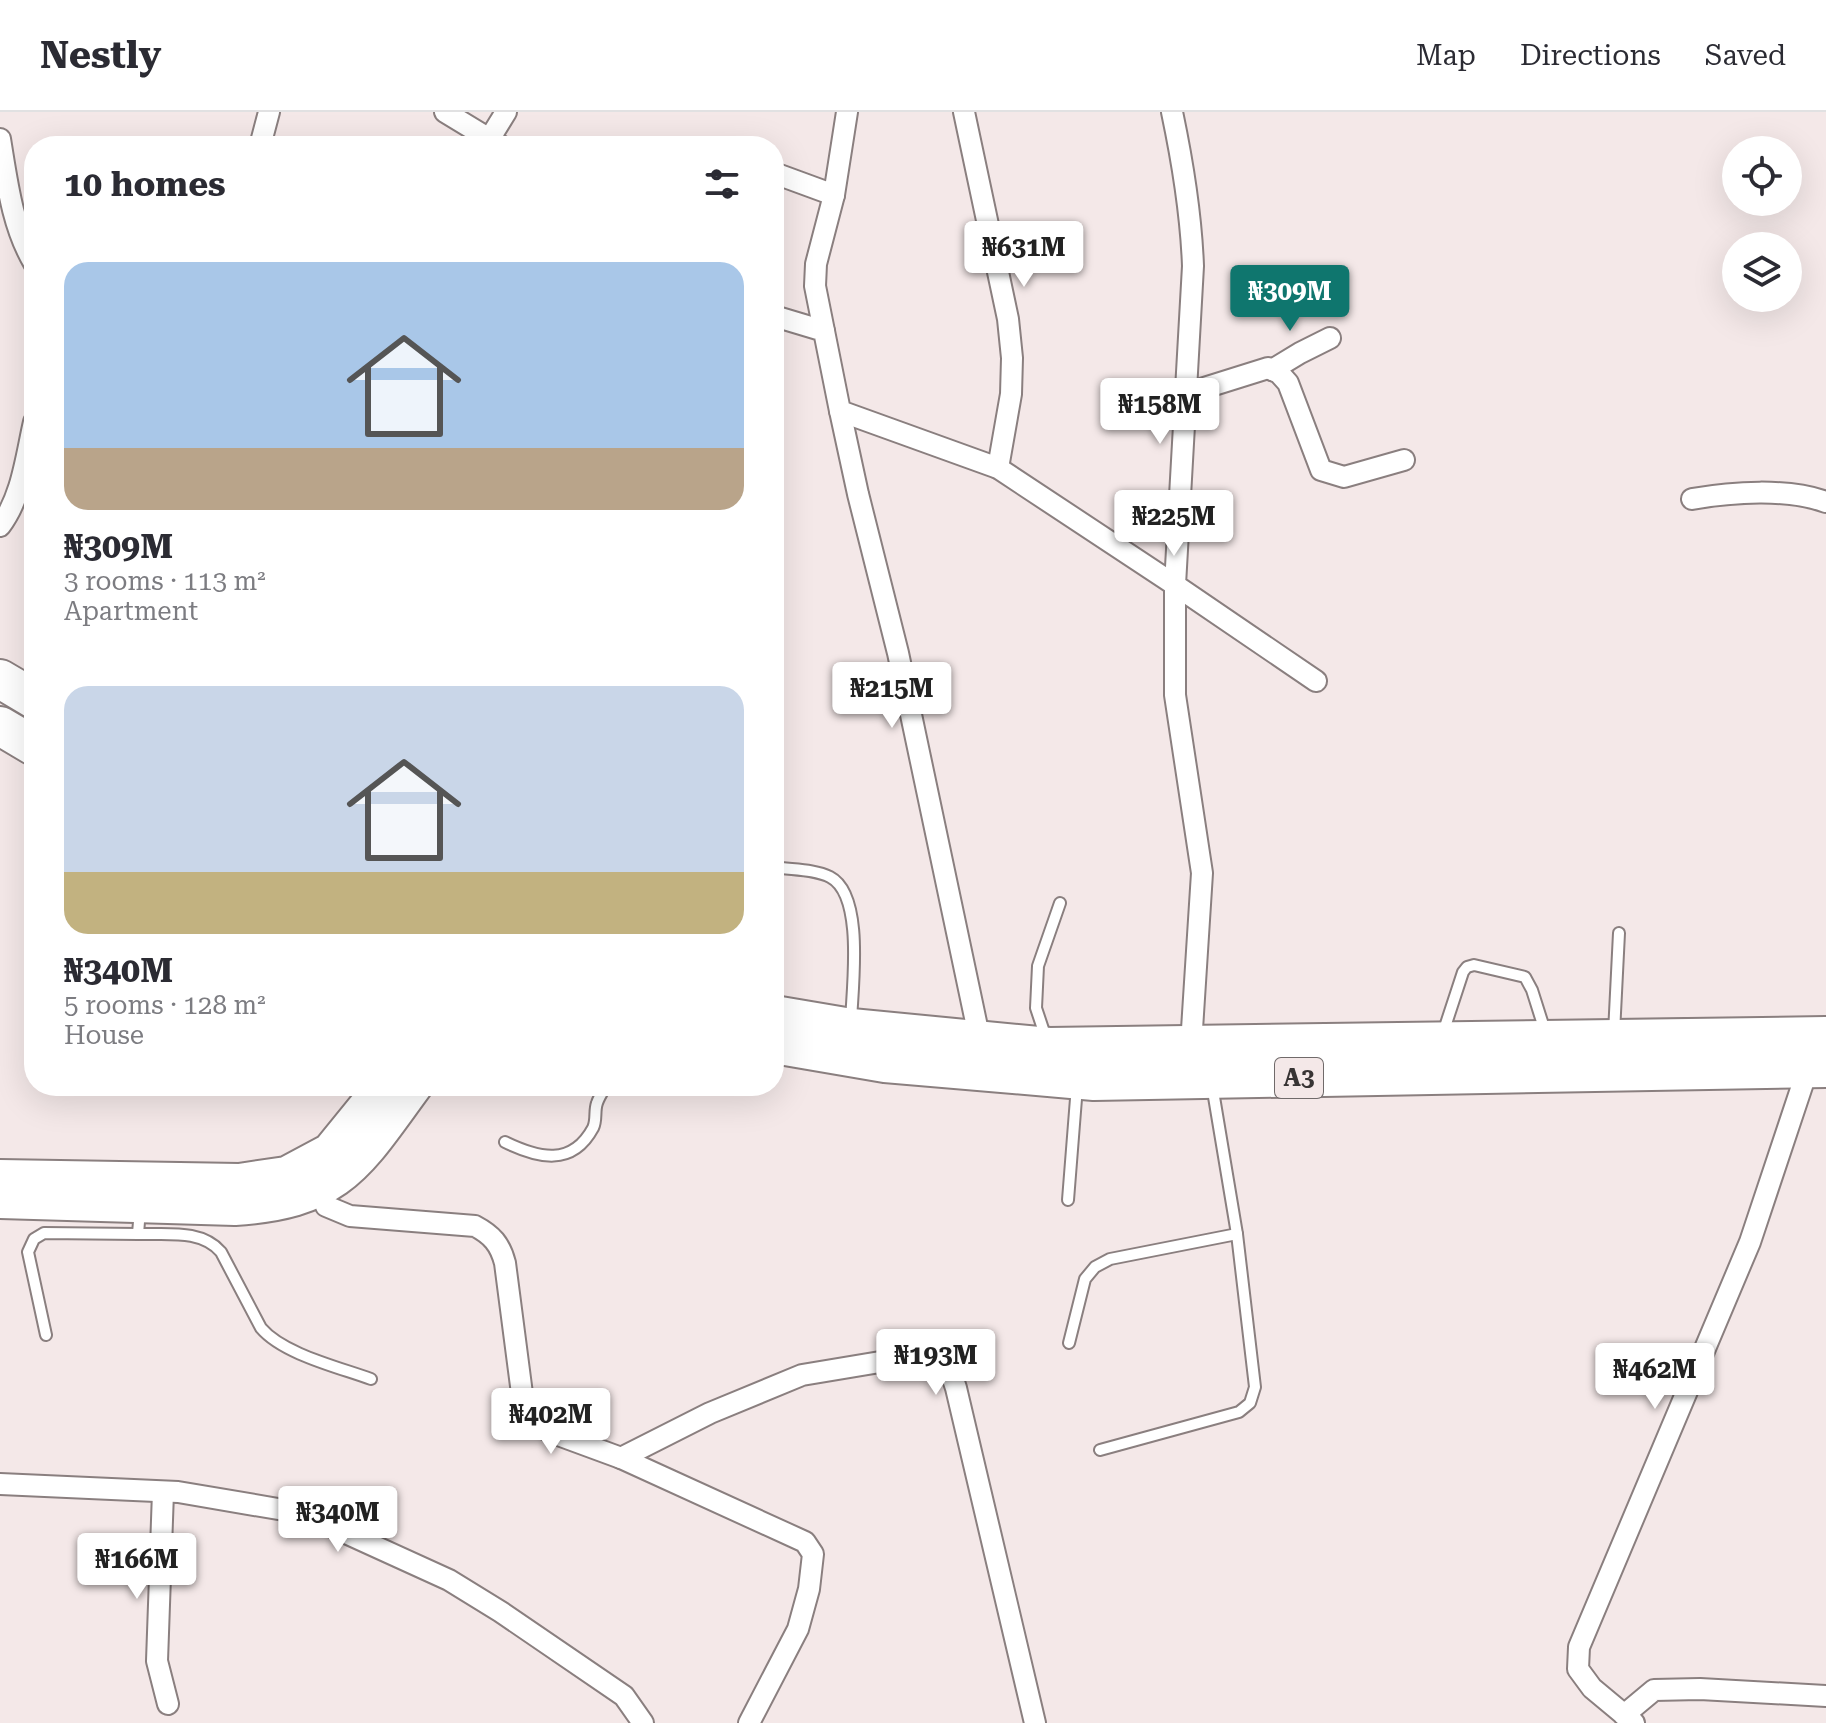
<!DOCTYPE html>
<meta charset="utf-8">
<style>
:root{--surface:#fff;--page:#f2f2f3;--text:#2b2b33;--muted:#7c7c81;--line:#e1e1e2;--accent:#0f766e}
body{margin:0;font-family:"Roboto Serif",serif;background:var(--page);color:var(--text);height:100vh;display:flex;flex-direction:column;font-size:30px;white-space:nowrap}
*{box-sizing:border-box;margin:0}
p{font-size:26px;color:var(--muted)}
.icon{flex:none;width:44px;height:44px;fill:none;stroke:currentColor;stroke-width:2;stroke-linecap:round;stroke-linejoin:round}
.map{position:relative;flex:1;overflow:hidden}
.side{position:absolute;left:24px;top:24px;width:760px;height:960px;display:flex;flex-direction:column;background:var(--surface);border-radius:32px;box-shadow:0 8px 32px #0002}
.side>*{flex:none}
.buttons{position:absolute;left:1722px;top:24px;display:grid;gap:16px}
.buttons a{display:grid;place-items:center;width:80px;height:80px;border-radius:50%;background:var(--surface);box-shadow:0 8px 32px #0002;font-size:40px}
.price{position:absolute;translate:-50% -68px;padding:0 18px;border-radius:8px;background:#fff;color:#222;font-size:26px;line-height:52px;filter:drop-shadow(0 2px 4px #0008)}
.price::after{content:'';position:absolute;left:50%;top:48px;width:24px;height:18px;margin-left:-12px;background:inherit;clip-path:polygon(0 0,100% 0,50% 100%)}
.price.current{background:var(--accent);color:#fff}
ul{padding:0;list-style:none}
li{display:grid;align-content:center;gap:16px;height:424px;padding:0 40px}
li span{display:grid;place-items:center;height:248px;border-radius:24px;color:#555}
li>.icon{margin-inline-start:auto}
span .icon{width:144px;height:144px;fill:#fffc;stroke-width:1}
li b{font-size:34px}
h2{display:flex;justify-content:space-between;align-items:center;height:96px;padding:0 40px;font-size:34px}
header{display:flex;align-items:center;gap:48px;box-sizing:border-box;height:112px;padding:0 40px;background:var(--surface);border-bottom:2px solid var(--line)}
header strong{font-size:38px}
nav{display:flex;gap:44px;margin-inline-start:auto;font-size:28px}
.map>svg:first-child{display:block}
</style>
<header>
<strong>Nestly</strong>
<nav><a>Map</a><a>Directions</a><a>Saved</a></nav>
</header>
<div class="map">
<svg width="1826" height="1611" viewBox="0 0 1826 1611">
<rect width="100%" height="100%" fill="#f4e8e8"/>
<g fill="none" stroke-linecap="round" stroke-linejoin="round">
<defs>
<g id="lane">
<path d="M 774,755 C 792,758 814,757 830,765 C 865,783 852,877 851,910"/>
<polyline points="1443,921 1463,860 1467,855 1474,853 1525,865 1532,878 1545,919"/>
<polyline points="1614,921 1619,821"/>
<polyline points="1046,926 1036,896 1038,854 1060,791"/>
<path d="M 505,1030 C 538,1046 572,1055 593,1016 C 597,1008 594,999 597,991 C 599,985 603,979 606,974"/>
<polyline points="1068,1088 1077,974"/>
<path d="M 138,1122 C 167,1123 201,1117 221,1140 L 261,1216 C 283,1242 338,1255 371,1267"/>
<polyline points="46,1223 28,1140 34,1127 44,1121 138,1122 140,1097"/>
<polyline points="1069,1231 1085,1167 1095,1155 1110,1147 1237,1122"/>
<polyline points="1100,1338 1239,1300 1250,1291 1255,1275 1237,1122 1212,973"/>
</g>
<g id="street">
<polyline points="445,0 501,34"/>
<polyline points="964,0 1008,207 1012,246 1011,282 998,356"/>
<path d="M 1172,0 C 1183,52 1191,101 1193,154 L 1175,473 L 1316,569"/>
<polyline points="490,26 506,0"/>
<path d="M 0,27 C 7,69 12,114 34,151"/>
<polyline points="260,34 269,0"/>
<polyline points="774,61 834,83"/>
<polyline points="774,204 824,219 840,299 998,356 1175,473 1175,583 1202,761 1191,933"/>
<polyline points="824,219 815,174 816,152 834,83 847,0"/>
<polyline points="1272,258 1300,241 1330,226"/>
<polyline points="1185,282 1268,256 1279,261 1288,271 1321,358 1344,365 1404,348"/>
<polyline points="840,299 858,382 898,541 980,929"/>
<path d="M 1692,387 C 1732,380 1788,376 1826,390"/>
<path d="M 0,414 C 22,385 26,345 34,310"/>
<path d="M 321,1079 L 326,1094 L 350,1104 L 475,1114 C 492,1123 500,1132 505,1151 L 524,1297 L 531,1310 L 553,1321 L 621,1346 L 805,1430 L 813,1442 L 809,1477 L 798,1517 L 749,1611"/>
<polyline points="621,1346 710,1301 802,1263 922,1243 941,1245 949,1255 956,1276 1035,1611"/>
<polyline points="0,1372 178,1380 284,1398 326,1412 449,1468 501,1500 624,1584 643,1611"/>
<polyline points="163,1380 157,1549 168,1592"/>
<polyline points="1624,1603 1654,1578 1700,1577 1826,1584"/>
<polyline points="1634,1611 1592,1576 1578,1557 1579,1535 1750,1130 1808,956"/>
</g>
<g id="primary">
<polyline points="0,1064 239,1068 286,1061 329,1038 381,974"/>
<path d="M 0,1090 L 235,1097 C 341,1090 358,1053 416,974"/>
</g>
<g id="highway">
<polyline points="0,567 34,587"/>
<polyline points="0,614 34,634"/>
<polyline points="774,903 851,916 1049,935 1826,924"/>
<polyline points="774,932 885,951 1094,969 1826,956"/>
</g>
</defs>
<use href="#lane" stroke="#8a7f7f" stroke-width="14"/>
<use href="#street" stroke="#8a7f7f" stroke-width="24"/>
<use href="#primary" stroke="#8a7f7f" stroke-width="36"/>
<use href="#highway" stroke="#8a7f7f" stroke-width="42"/>
<use href="#lane" stroke="#fff" stroke-width="10"/>
<use href="#street" stroke="#fff" stroke-width="20"/>
<use href="#primary" stroke="#fff" stroke-width="32"/>
<use href="#highway" stroke="#fff" stroke-width="38"/>
</g>
<g text-anchor="middle" stroke-width="6" stroke-linejoin="round" paint-order="stroke">
<rect fill="#f4e8e8" stroke="#706a6a" stroke-width="2" x="1275" y="946" width="48" height="40" rx="6"/>
<g font-size="24" font-weight="bold" fill="#383434">
<text x="1299" y="974">A3</text>
</g>
</g>
</svg>
<div class="buttons">
<a><svg class="icon" aria-label="locate" viewBox="0 0 24 24"><circle cx="12" cy="12" r="6"/><path d="M12 2v4M12 18v4M2 12h4M18 12h4"/></svg></a>
<a><svg class="icon" aria-label="layers" viewBox="0 0 24 24"><path d="M12 4l9 5-9 5-9-5zM3 14l9 5 9-5"/></svg></a>
</div>
<b class="price" style="left:1024px;top:177px">₦631M</b>
<b class="price current" style="left:1290px;top:221px">₦309M</b>
<b class="price" style="left:1160px;top:334px">₦158M</b>
<b class="price" style="left:1174px;top:446px">₦225M</b>
<b class="price" style="left:892px;top:618px">₦215M</b>
<b class="price" style="left:936px;top:1285px">₦193M</b>
<b class="price" style="left:1655px;top:1299px">₦462M</b>
<b class="price" style="left:551px;top:1344px">₦402M</b>
<b class="price" style="left:338px;top:1442px">₦340M</b>
<b class="price" style="left:137px;top:1489px">₦166M</b>
<section class="side">
<h2>10 homes<svg class="icon" aria-label="filters" viewBox="0 0 24 24"><path d="M4 7h16M4 17h16"/><circle cx="9" cy="7" r="2"/><circle cx="15" cy="17" r="2"/></svg></h2>
<ul>
<li><span style="background:linear-gradient(#a9c7e8 75%,#b9a48a 0)"><svg class="icon" aria-label="home" viewBox="0 0 24 24"><path d="M3 11l9-7 9 7M6 9v11h12V9"/></svg></span><div><b>₦309M</b><p>3 rooms · 113 m²</p><p>Apartment</p></div></li>
<li><span style="background:linear-gradient(#c9d6e8 75%,#c2b280 0)"><svg class="icon" aria-label="home" viewBox="0 0 24 24"><path d="M3 11l9-7 9 7M6 9v11h12V9"/></svg></span><div><b>₦340M</b><p>5 rooms · 128 m²</p><p>House</p></div></li>
</ul>
</section>
</div>
